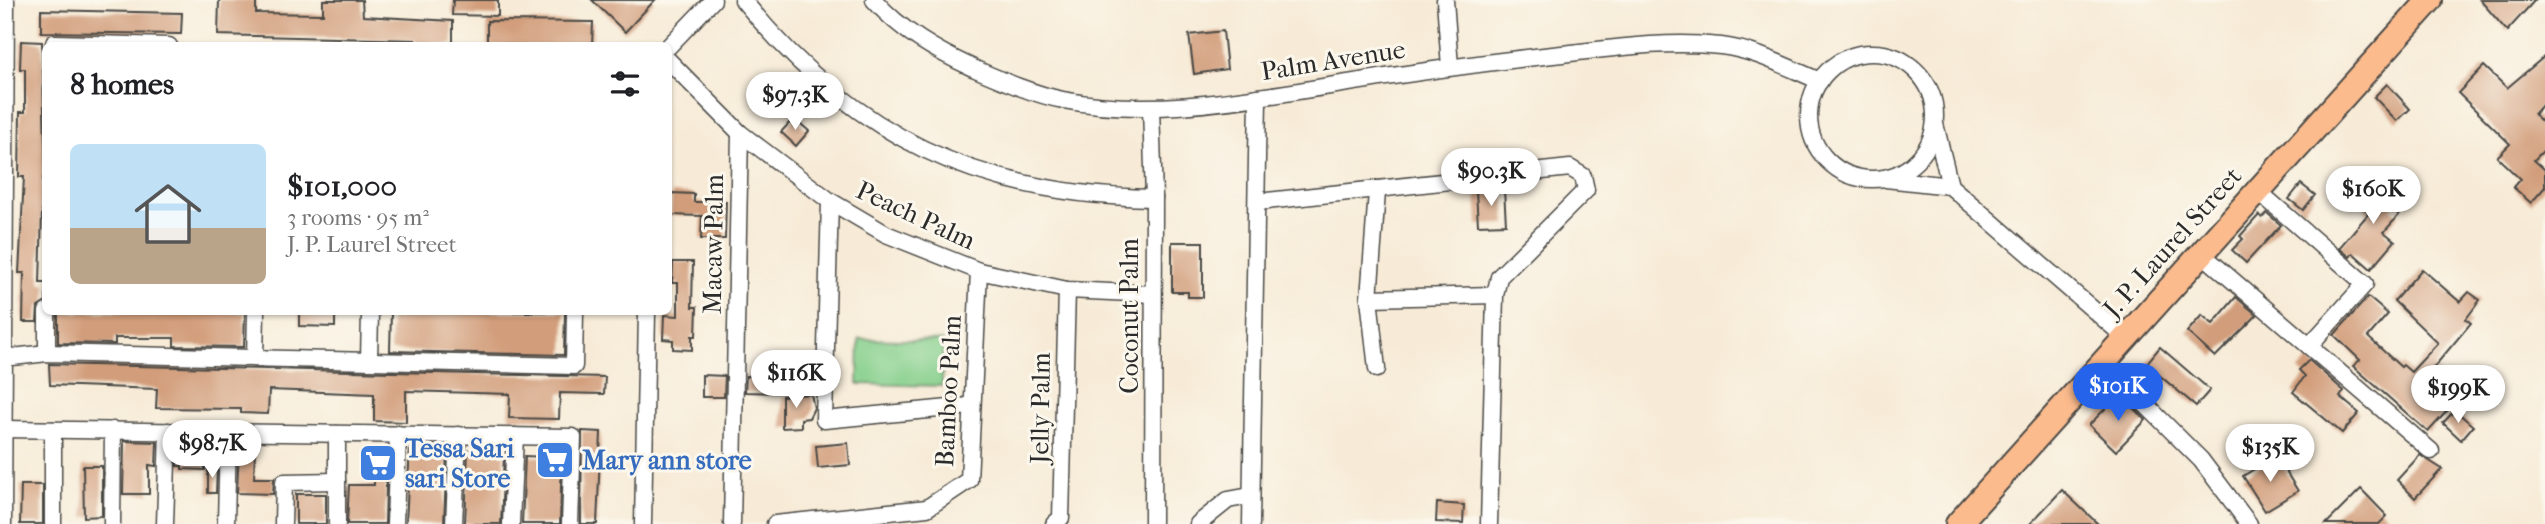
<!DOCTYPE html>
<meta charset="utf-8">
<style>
:root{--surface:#fff;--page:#f2f2f2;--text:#202124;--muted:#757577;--accent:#2563eb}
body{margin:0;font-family:"IM FELL French Canon",serif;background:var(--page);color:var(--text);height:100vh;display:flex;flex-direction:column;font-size:26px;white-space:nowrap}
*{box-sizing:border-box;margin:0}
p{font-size:23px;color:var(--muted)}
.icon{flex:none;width:38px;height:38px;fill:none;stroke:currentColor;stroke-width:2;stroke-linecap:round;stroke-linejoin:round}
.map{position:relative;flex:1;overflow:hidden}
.drawer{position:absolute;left:42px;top:42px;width:630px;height:273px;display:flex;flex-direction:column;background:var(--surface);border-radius:10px;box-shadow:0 2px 5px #0004}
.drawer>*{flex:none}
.price{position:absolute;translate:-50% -60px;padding:0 16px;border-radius:24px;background:#fff;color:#222;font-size:23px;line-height:46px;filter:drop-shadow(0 2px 4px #0008)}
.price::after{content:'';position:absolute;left:50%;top:42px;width:21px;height:16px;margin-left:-10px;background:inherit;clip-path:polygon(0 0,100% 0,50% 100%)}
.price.current{background:var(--accent);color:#fff}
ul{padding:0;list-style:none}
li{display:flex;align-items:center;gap:21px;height:175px;padding:0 28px}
li span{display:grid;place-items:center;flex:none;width:196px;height:140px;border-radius:10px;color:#555}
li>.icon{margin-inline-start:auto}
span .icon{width:84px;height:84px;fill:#fffc;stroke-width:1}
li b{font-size:30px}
h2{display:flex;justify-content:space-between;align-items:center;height:84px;padding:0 28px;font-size:30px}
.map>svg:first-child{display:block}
</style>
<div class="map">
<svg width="2545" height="524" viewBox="0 0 2545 524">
<rect width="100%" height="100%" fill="#fbf7ec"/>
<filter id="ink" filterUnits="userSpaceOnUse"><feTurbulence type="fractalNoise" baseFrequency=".0143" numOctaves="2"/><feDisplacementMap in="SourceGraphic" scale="14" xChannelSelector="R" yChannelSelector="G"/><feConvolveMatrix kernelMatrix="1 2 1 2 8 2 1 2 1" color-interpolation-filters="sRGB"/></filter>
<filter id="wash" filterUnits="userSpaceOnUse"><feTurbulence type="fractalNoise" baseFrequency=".00686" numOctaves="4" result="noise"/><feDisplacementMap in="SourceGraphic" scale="28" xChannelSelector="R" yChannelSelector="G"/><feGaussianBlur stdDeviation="1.57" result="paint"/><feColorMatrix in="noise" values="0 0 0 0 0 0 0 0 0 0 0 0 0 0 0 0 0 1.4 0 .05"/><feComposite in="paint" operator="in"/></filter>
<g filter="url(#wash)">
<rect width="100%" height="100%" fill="#f7ebd7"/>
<polygon fill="#84cf8b" stroke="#587d5b" stroke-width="2" points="859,339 943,341 942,386 858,384"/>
<g id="blocks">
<g fill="#d29d7a">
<polygon points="219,0 256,0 256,13 323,14 323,0 362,0 363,16 453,21 453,44 415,43 415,40 218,35"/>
<polygon points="453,0 498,0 498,16 452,15"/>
<polygon points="592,0 655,0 625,32"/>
<polygon points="2480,0 2535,0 2507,31"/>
<polygon points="41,10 182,13 181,34 41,32"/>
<polygon points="487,21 593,22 592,46 487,46"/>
<polygon points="1223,31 1227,69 1194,74 1189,35"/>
<polygon points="21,41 42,42 46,177 43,177 40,283 46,283 46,302 38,307 37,322 23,322 24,273 19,273 24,177 19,177 20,112 25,112 25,69 20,69"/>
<polygon points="2545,56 2545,102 2534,114 2545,125 2545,149 2534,160 2545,170 2545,187 2531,203 2513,187 2520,179 2497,157 2510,144 2458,93 2484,66 2507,88"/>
<polygon points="2387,84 2410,109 2397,121 2374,97"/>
<polygon points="794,118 809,131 796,146 781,132"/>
<polygon points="2374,179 2398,200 2391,208 2399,215 2384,232 2395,241 2371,269 2353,253 2350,257 2339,248 2369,213 2355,199"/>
<polygon points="2301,184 2315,195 2303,210 2289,199"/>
<polygon points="1504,190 1506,224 1478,225 1476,191"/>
<polygon points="672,193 694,194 694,202 726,202 725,239 701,239 702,216 671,215"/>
<polygon points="2267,213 2281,225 2246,263 2232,250 2243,239 2240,236 2259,215 2262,218"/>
<polygon points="1172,242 1203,242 1203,297 1188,297 1188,292 1172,292"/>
<polygon points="673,262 693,262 692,307 697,307 696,336 692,336 692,350 673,349 673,340 663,339 664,315 678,316 678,283 672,283"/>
<polygon points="2422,269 2460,302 2469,292 2480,300 2466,319 2471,323 2434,367 2441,374 2424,392 2447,411 2428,432 2353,366 2360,360 2334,335 2368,297 2388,314 2368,337 2401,367 2403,365 2411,372 2438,343 2394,301"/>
<polygon points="2236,297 2257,315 2215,357 2187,332 2202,315 2213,324"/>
<polygon points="58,312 245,312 244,347 174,346 174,338 115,338 115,344 58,343"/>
<polygon points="299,312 335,312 335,327 299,326"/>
<polygon points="391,312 565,312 564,355 390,351"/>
<polygon points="2160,347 2210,390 2196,406 2146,364"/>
<polygon points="2309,360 2344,391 2340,397 2359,413 2342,433 2293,392 2305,376 2299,370"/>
<polygon points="49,364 605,377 604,394 560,393 559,419 509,418 510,394 406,391 406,422 374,421 374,394 269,390 268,414 241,413 241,409 156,408 157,389 50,385"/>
<polygon points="753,366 779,367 777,393 745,392 746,376 753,376"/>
<polygon points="702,375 725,376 724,397 702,397"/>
<polygon points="811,394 814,408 809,418 801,419 801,427 782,428 782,396"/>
<polygon points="2120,394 2146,420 2116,451 2089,425"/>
<polygon points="2455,410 2473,426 2461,440 2443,423"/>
<polygon points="582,431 601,432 597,524 581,524"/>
<polygon points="124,441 157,442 156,466 149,465 149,494 123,494"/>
<polygon points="178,442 206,442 205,470 182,469 182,466 177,466"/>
<polygon points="848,443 850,465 818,468 816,446"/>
<polygon points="410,446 444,446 447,450 444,524 406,524"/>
<polygon points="239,449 255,449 254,478 274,478 273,494 237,493"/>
<polygon points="374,450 387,450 385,524 347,524 349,485 374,485"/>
<polygon points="468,450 500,451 500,455 504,455 501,524 465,524"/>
<polygon points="546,451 562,451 560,524 522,524 525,456 546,457"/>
<polygon points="2420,455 2442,469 2415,498 2397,480"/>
<polygon points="2276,456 2298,491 2265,511 2243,476"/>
<polygon points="83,466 102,466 102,516 84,517"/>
<polygon points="208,468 217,468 216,493 208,493"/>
<polygon points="21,485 43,485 43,524 20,524"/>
<polygon points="2361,489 2387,516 2379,524 2326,524"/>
<polygon points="2062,490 2098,524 2030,524"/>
<rect x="296" y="494" width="30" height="30"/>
<polygon points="1437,503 1464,505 1463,523 1436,522"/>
</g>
</g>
</g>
<g filter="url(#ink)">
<use href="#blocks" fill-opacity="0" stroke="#4a4845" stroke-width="2"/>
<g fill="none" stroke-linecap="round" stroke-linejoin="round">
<defs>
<g id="minor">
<path d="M 743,0 C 854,137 978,195 1154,198"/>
<path d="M 874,0 C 901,31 936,51 973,68 C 1001,80 1033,94 1063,100 C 1155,118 1251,98 1342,84 C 1415,72 1488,62 1562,54 C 1614,48 1668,40 1721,46 C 1756,50 1788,68 1820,81"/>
<polyline points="1445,0 1450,67"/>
<polyline points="54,46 54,43 169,46"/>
<polyline points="668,47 713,0"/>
<circle cx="1872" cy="116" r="63"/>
<polyline points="668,60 740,133 830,201 886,234 979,271 1067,290 1153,294"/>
<polyline points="1151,108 1154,198 1153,524"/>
<polyline points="1935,124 1950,186"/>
<polyline points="1886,179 1950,186 2126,338"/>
<polyline points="2258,191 2365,284 2309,346"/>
<polyline points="830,201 824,420 970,406"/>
<polyline points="1258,202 1570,168 1583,176 1586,190 1499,277 1495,295 1489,524"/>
<polyline points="2202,254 2431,451"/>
<polyline points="1369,298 1495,295"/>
<polyline points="47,353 47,312"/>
<polyline points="4,358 47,353 574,366 575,312"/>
<polyline points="255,358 256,312"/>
<polyline points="369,361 370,312"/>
<polyline points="2104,363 2201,460 2249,524"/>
<polyline points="1377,369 1369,298 1377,192"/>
<polyline points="4,429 573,437 570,524"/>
<polyline points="3,524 6,0"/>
<polyline points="53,524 53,430"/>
<polyline points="112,524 113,430"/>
<polyline points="165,524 168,431"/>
<polyline points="226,524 228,432"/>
<polyline points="283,524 284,482 337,481"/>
<polyline points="337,524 337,434"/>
<polyline points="395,524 398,434"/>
<polyline points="454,524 458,435"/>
<polyline points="511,524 515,436"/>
<polyline points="643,524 647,312"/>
<polyline points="732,524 740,133"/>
<polyline points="775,524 927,508 969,480 979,271"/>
<polyline points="1054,524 1061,518 1067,290"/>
<polyline points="1198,524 1228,500 1250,496"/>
<polyline points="1251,524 1258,97"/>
</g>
<polyline id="primary" points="1958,524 2430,0"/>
</defs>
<use href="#minor" stroke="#4a4845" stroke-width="19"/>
<use href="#primary" stroke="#4a4845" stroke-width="28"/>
<use href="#minor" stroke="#fff" stroke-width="16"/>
<use href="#primary" stroke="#fbbb8d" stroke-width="24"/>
</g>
</g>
<defs>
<symbol id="supermarket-square" viewBox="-11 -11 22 22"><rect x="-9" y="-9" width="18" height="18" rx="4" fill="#3f7fe0" stroke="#fbf7ec"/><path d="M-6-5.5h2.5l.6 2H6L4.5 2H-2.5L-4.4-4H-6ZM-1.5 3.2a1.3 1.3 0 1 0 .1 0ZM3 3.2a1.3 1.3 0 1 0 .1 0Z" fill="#fff"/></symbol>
</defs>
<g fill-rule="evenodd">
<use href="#supermarket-square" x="533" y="438" width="44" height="44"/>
<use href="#supermarket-square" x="356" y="441" width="44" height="44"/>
</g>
<g text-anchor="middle" stroke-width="6" stroke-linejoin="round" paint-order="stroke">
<g font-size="26" fill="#2b2b2b" stroke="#fbf7ec">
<text transform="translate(1333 60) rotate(-9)" y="9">Palm Avenue</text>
<text transform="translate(916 215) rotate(25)" y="9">Peach Palm</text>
<text transform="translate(2172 242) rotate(-48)" y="9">J. P. Laurel Street</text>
<text transform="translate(713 244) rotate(-89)" y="9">Macaw Palm</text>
<text transform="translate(1129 316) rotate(-90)" y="9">Coconut Palm</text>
<text transform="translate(948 391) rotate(-87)" y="9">Bamboo Palm</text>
<text transform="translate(1040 408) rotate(-89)" y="9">Jelly Palm</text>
</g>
<g font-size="26" font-weight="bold" fill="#366cbe" stroke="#fbf7ec" text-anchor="start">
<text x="405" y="457">Tessa Sari<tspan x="405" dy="30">sari Store</tspan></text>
<text x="582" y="469">Mary ann store</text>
</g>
</g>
</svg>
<b class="price" style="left:795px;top:132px">$97.3K</b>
<b class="price" style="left:1491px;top:208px">$90.3K</b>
<b class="price" style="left:2373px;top:226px">$160K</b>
<b class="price" style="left:796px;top:410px">$116K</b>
<b class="price current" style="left:2118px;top:423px">$101K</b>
<b class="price" style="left:2458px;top:425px">$199K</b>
<b class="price" style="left:212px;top:480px">$98.7K</b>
<b class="price" style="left:2270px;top:484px">$135K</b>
<section class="drawer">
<h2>8 homes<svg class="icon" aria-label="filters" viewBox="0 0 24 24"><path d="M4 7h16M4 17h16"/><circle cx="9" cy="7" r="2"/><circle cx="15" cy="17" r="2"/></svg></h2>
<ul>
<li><span style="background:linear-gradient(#bfe0f5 60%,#b9a48a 0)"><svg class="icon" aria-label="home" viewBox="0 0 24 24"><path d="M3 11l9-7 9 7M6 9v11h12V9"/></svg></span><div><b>$101,000</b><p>3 rooms · 95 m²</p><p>J. P. Laurel Street</p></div></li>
</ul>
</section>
</div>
